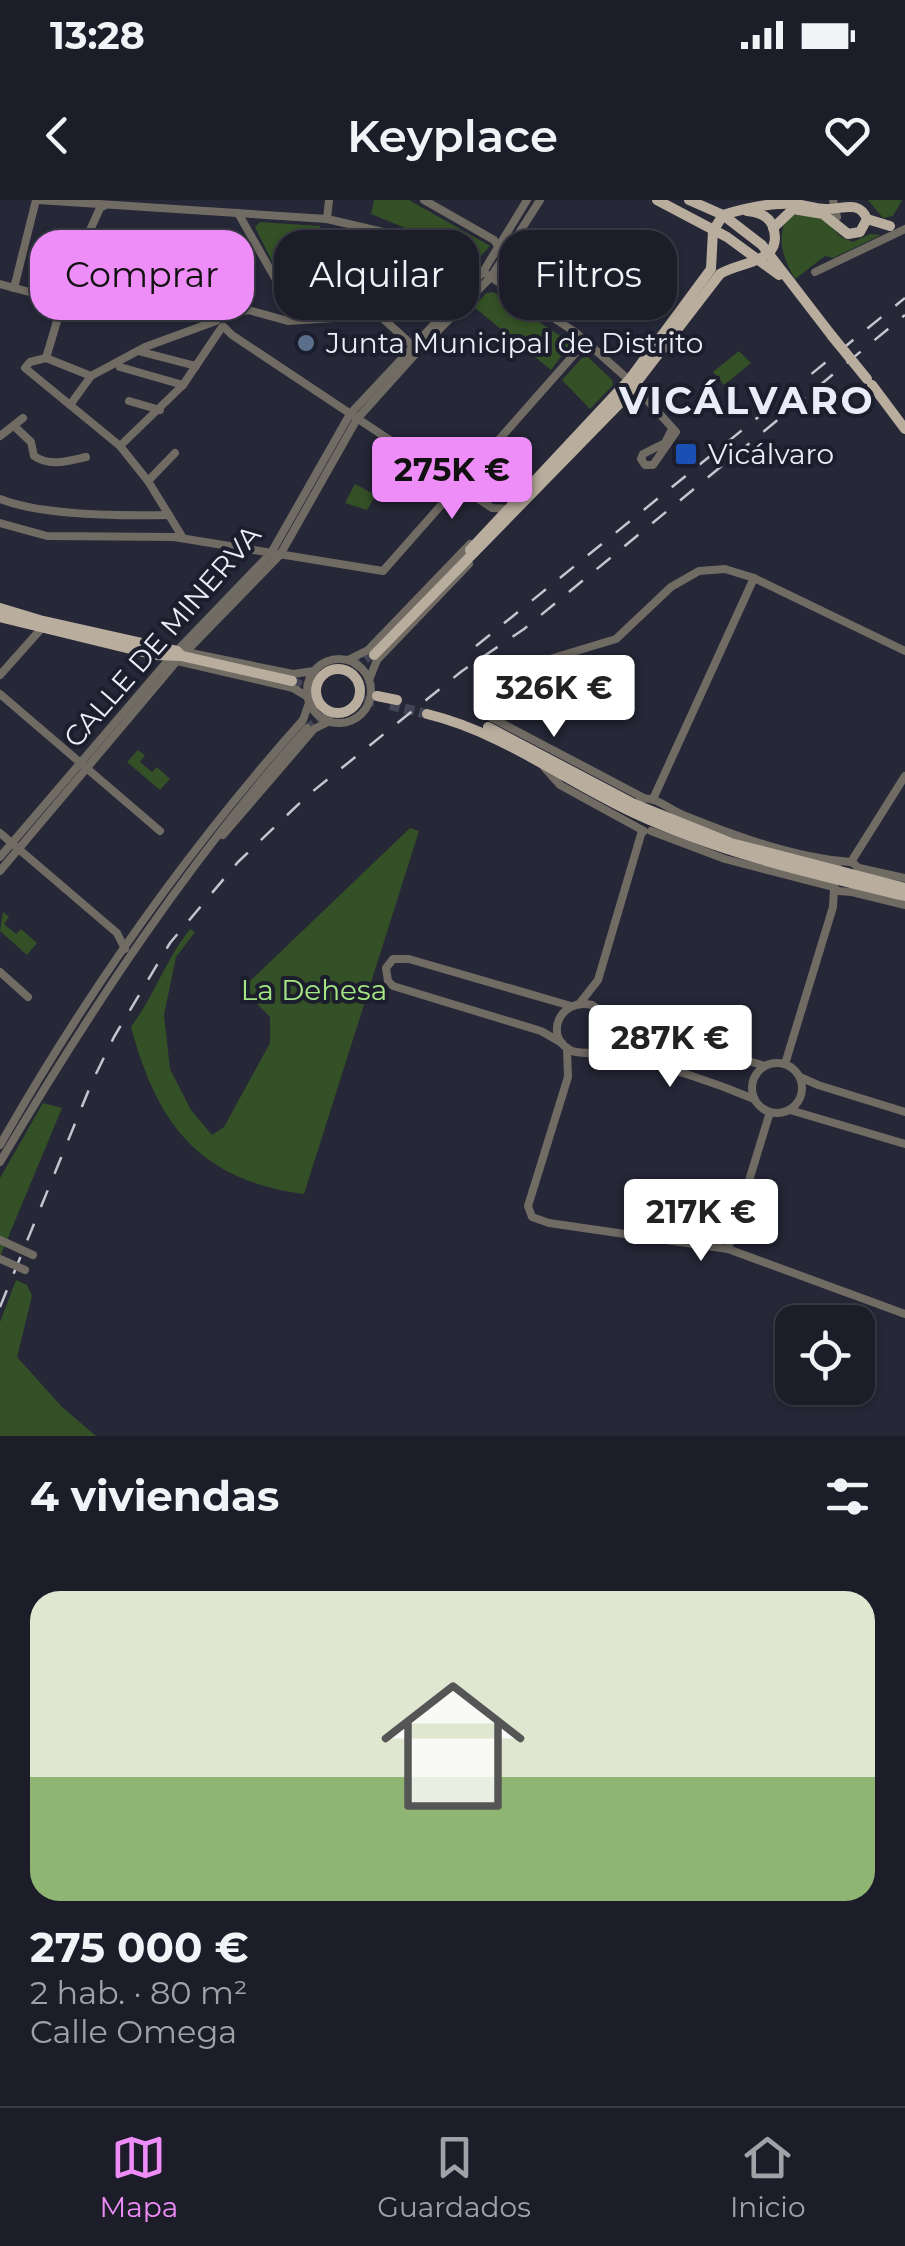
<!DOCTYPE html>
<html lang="es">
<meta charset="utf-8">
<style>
:root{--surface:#1c1d29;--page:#252631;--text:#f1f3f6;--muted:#a0a2a8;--line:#3a3b46;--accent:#ee8cf8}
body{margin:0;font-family:Montserrat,sans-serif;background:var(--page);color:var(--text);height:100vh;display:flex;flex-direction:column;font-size:38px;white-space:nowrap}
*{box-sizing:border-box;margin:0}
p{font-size:32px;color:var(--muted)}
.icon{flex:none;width:55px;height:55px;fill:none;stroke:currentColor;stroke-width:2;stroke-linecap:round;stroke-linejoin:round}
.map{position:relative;height:1236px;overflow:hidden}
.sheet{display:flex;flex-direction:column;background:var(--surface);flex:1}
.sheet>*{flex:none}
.hud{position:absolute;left:30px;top:30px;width:845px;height:90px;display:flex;gap:20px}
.buttons{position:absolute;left:775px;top:1105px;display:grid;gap:20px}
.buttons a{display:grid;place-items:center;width:100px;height:100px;border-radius:20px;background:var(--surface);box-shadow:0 2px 8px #0004,0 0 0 2px var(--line);font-size:50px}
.price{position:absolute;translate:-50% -85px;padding:0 22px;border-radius:10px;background:#fff;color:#222;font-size:32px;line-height:65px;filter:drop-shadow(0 2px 5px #0008)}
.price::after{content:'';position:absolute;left:50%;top:60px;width:30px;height:22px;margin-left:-15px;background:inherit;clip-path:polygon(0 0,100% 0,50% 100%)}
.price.on{background:var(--accent);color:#111}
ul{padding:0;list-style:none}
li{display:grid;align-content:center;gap:20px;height:530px;padding:0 30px}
li span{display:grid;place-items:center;height:310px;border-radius:30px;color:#555}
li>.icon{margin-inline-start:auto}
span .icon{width:180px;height:180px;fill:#fffc;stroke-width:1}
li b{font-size:42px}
h2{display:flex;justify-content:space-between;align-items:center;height:120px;padding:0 30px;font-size:42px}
.chip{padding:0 35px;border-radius:30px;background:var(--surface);box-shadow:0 2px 8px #0004,0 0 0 2px var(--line);font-size:35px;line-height:90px}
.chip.on{background:var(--accent);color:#111}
.status{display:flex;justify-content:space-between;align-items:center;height:70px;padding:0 50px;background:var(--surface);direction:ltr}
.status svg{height:28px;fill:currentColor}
header{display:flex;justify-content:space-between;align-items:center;height:130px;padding:0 30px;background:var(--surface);font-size:45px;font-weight:600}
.tab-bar{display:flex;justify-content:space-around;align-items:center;height:140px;border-top:2px solid var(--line);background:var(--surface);font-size:28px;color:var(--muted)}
.tab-bar a{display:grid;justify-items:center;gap:5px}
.tab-bar .on{color:var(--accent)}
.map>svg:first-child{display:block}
</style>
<div class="status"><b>13:28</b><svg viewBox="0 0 49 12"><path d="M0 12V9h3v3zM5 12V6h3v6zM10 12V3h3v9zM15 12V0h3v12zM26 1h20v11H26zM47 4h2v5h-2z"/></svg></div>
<header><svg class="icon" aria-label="back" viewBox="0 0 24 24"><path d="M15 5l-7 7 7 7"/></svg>Keyplace<svg class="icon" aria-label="heart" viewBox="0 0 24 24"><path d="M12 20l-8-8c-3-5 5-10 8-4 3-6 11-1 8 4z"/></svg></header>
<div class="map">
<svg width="905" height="1236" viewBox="0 0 905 1236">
<rect width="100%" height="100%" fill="#262737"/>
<g fill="#345026">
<polygon points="374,0 409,0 490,46 479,58 371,14"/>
<polygon points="868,0 902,0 893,16 883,18"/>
<path d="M 798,13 L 824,19 L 841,37 L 853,42 L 870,34 L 881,35 L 833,58 L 825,56 L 795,79 C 784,60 777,43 785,21 Z"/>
<polygon points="260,22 320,26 325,71 320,73 323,96 295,108 255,27"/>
<path d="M 328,31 L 453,77 L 454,82 L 431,103 L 430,107 C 404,102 374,101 344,105 L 341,84 L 337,84 Z"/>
<polygon points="493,92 571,143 551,170 474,107 486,93"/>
<polygon points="739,151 751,163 724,185 713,172"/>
<polygon points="588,157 612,180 613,185 590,209 562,180 582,158"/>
<polygon points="355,284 376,295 367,310 345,303"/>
<polygon points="138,550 145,555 140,562 152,572 157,567 170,579 160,590 127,562"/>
<path d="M 410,628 L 419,631 L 304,994 C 199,980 157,924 131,827 C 154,796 166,759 190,729 L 195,732 L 176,757 L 164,815 L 170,869 L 191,910 L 212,935 L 224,927 L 270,843 L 270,817 L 249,796 L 250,781 Z"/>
<polygon points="3,712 9,717 4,724 16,734 21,729 37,743 27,755 0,731"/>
<polygon points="43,903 62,908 0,1057 0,978"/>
<polygon points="16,1080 27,1085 32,1096 17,1157 62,1207 96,1236 0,1236 0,1122"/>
</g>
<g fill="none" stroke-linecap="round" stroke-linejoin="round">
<polyline stroke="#434554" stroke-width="8" stroke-dasharray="8 4" stroke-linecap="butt" points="307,528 327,513"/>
<g stroke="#434554" stroke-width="10" stroke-dasharray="10 5" stroke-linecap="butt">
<polyline points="353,468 373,453"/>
<polyline points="292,481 312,492"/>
<polyline points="364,501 377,502"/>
<polyline points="390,505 427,514"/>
</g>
<g stroke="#706b63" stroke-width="8">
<polyline points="38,0 327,19 396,35 483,72 575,132 629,180 676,232 653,265 645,265 641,259 643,254 665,243 672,229"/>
<polyline points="424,0 494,40 499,48"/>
<polyline points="833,0 837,17"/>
<polyline points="238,13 291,106 292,120"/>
<polyline points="327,19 329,0"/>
<polyline points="86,38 189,90 217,115"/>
<polyline points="815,72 905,29"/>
<polyline points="0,84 63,101"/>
<polyline points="14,88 36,0"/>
<polyline points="228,114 248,110 288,121 379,115 412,145"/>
<polyline points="224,127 232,135 492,308 508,309"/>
<polyline points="138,151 196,166"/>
<polyline points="46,158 30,162 25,168 120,246 148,281 183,338"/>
<polyline points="46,158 91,176 145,147 216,121"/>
<polyline points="46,158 63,101 61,95 100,8 104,6"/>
<polyline points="120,167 183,185"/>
<polyline points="129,201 160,210"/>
<polyline points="70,205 91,176"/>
<path d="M 14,226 L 31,242 L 34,256 C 50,267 68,261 86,257"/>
<polyline points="0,236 23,218"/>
<polyline points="120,246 183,185 222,127"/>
<polyline points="148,281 175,253"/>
<path d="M 0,299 C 43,316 122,316 169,315"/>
<polyline points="0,323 47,336 174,337 383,371 586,141"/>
<polyline points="186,452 293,474 314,471"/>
<circle cx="339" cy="491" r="32"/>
<polyline points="173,460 293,488 308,497"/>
<polyline points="348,460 368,450 470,344"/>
<polyline points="0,475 41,429"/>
<polyline points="369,480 377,460 469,364"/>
<polyline points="0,494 160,631"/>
<polyline points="317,505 319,500"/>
<polyline points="327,513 332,512"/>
<polyline points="544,567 560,585 644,631"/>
<path d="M 644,598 L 490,517 C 480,507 480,496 486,484 L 520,468 L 616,439 L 671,387 L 699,371 L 725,369 L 754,378 L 905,451"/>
<path d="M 640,599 C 656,596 668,609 683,615 C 735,636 795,658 851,662 C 864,669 864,683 852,692 L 838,691 L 830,683 L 830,673 L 838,663"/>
<polyline points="653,599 754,378"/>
<polyline points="651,631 725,659 833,687"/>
<polyline points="0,633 117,733 125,749"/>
<polyline points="223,635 314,529 330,521"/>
<polyline points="0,657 170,458 271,353 350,214 483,72 527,0"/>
<polyline points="851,662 905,576"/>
<polyline points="859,668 905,678"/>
<polyline points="0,671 177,461 280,355 357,219 419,150 491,77 540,0"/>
<polyline points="852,692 905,705"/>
<polyline points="0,772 28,797"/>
<polyline points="580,803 598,780 642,631"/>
<polyline points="605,816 625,825 765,866"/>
<polyline points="562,843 541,831 393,786 388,781 386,768 393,759 409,759 571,806"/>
<polyline points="567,848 568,877 528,1006 532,1017 549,1023 728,1049 905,1114"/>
<path d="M 595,850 C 613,836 611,817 592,805 C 559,797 543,838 572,851 C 582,855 604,851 619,855 C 664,866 711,881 754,899"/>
<circle cx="777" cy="888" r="25"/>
<polyline points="785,864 833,707 834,688"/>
<polyline points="800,877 818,885 905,912"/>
<polyline points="790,910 905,944"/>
<path d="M 0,945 C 86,794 187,650 303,520 L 309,503"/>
<path d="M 0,962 C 91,809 188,661 307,528"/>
<polyline points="728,1049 770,912"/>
</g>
<g stroke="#b9ad9e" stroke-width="10">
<polyline points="657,0 727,37 779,75"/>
<polyline points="689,0 723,15 762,45 832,136"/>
<path d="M 723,15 C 746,8 771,2 795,4 C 805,5 816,9 826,9 C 844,9 859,0 867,19 L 890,26"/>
<polyline points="773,28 793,9 823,14 848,34 860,32 867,19"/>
<polyline points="872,185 905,229"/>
<polyline points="470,350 629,180 711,69 713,31 723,15"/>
<polyline points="0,408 43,421 177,451 182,456"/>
<polyline points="0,417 155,455 182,456 292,481"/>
<path d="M 374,455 L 623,200 L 720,74 C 739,61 785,64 773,27 C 769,15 758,12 747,11"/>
<circle cx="338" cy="491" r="22"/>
<polyline points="377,496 397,500"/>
<path d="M 427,514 C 502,532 565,581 634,613 C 720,653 813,674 905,696"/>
<polyline points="488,527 634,604 731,643 905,688"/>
</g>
<g stroke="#c4c5d1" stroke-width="2.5" stroke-dasharray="18 18" stroke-linecap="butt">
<polyline points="476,446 905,98"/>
<polyline points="0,1107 92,882 114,837 170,743 238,662 307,596 462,471 524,429 905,115"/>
</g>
<g stroke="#706b63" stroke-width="8">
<polyline points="0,1040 33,1055"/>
<polyline points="0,1059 25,1070"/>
</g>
<polyline stroke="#b9ad9e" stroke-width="10" points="832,136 867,179"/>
</g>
<circle fill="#5c6f8a" stroke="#1c1d2d" stroke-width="4" cx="306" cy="143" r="10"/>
<rect fill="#1a4fb4" stroke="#1c1d2d" stroke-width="4" x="674" y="242" width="24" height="24" rx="5"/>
<g text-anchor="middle" stroke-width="8" stroke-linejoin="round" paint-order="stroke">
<g font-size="28" fill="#eaecf7" stroke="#1c1d2d" text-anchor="start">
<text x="326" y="153">Junta Municipal de Distrito</text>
<text x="708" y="264">Vicálvaro</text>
</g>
<g font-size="28" fill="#eaecf7" stroke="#1c1d2d">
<text transform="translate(162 436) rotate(-49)" y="10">CALLE DE MINERVA</text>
</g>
<g font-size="28" fill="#a3e683" stroke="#1c1d2d">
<text x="314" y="800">La Dehesa</text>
</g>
<g font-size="38" font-weight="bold" letter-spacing="2.5" fill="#eaecf7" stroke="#1c1d2d">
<text x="747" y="214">VICÁLVARO</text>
</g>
</g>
</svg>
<div class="buttons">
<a><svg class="icon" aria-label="locate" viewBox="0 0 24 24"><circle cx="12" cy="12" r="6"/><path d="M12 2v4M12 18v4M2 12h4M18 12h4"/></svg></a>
</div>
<b class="price on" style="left:452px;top:322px">275K €</b>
<b class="price" style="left:554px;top:540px">326K €</b>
<b class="price" style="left:670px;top:890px">287K €</b>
<b class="price" style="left:701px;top:1064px">217K €</b>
<div class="hud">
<a class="chip on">Comprar</a>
<a class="chip">Alquilar</a>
<a class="chip">Filtros</a>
</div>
</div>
<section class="sheet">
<h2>4 viviendas<svg class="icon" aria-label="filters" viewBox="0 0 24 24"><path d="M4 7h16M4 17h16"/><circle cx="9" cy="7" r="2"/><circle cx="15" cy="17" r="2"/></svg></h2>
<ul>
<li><span style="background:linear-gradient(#dfe7d0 60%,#8fb573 0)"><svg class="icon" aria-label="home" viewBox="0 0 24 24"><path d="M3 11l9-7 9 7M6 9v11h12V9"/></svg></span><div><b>275 000 €</b><p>2 hab. · 80 m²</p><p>Calle Omega</p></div></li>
</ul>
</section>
<nav class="tab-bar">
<a class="on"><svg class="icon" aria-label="map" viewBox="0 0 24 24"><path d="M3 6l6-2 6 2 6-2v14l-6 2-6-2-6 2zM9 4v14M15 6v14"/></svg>Mapa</a>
<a><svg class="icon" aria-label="saved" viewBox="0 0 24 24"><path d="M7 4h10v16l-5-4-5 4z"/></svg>Guardados</a>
<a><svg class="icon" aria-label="home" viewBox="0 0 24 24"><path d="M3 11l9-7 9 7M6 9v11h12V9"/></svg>Inicio</a>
</nav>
